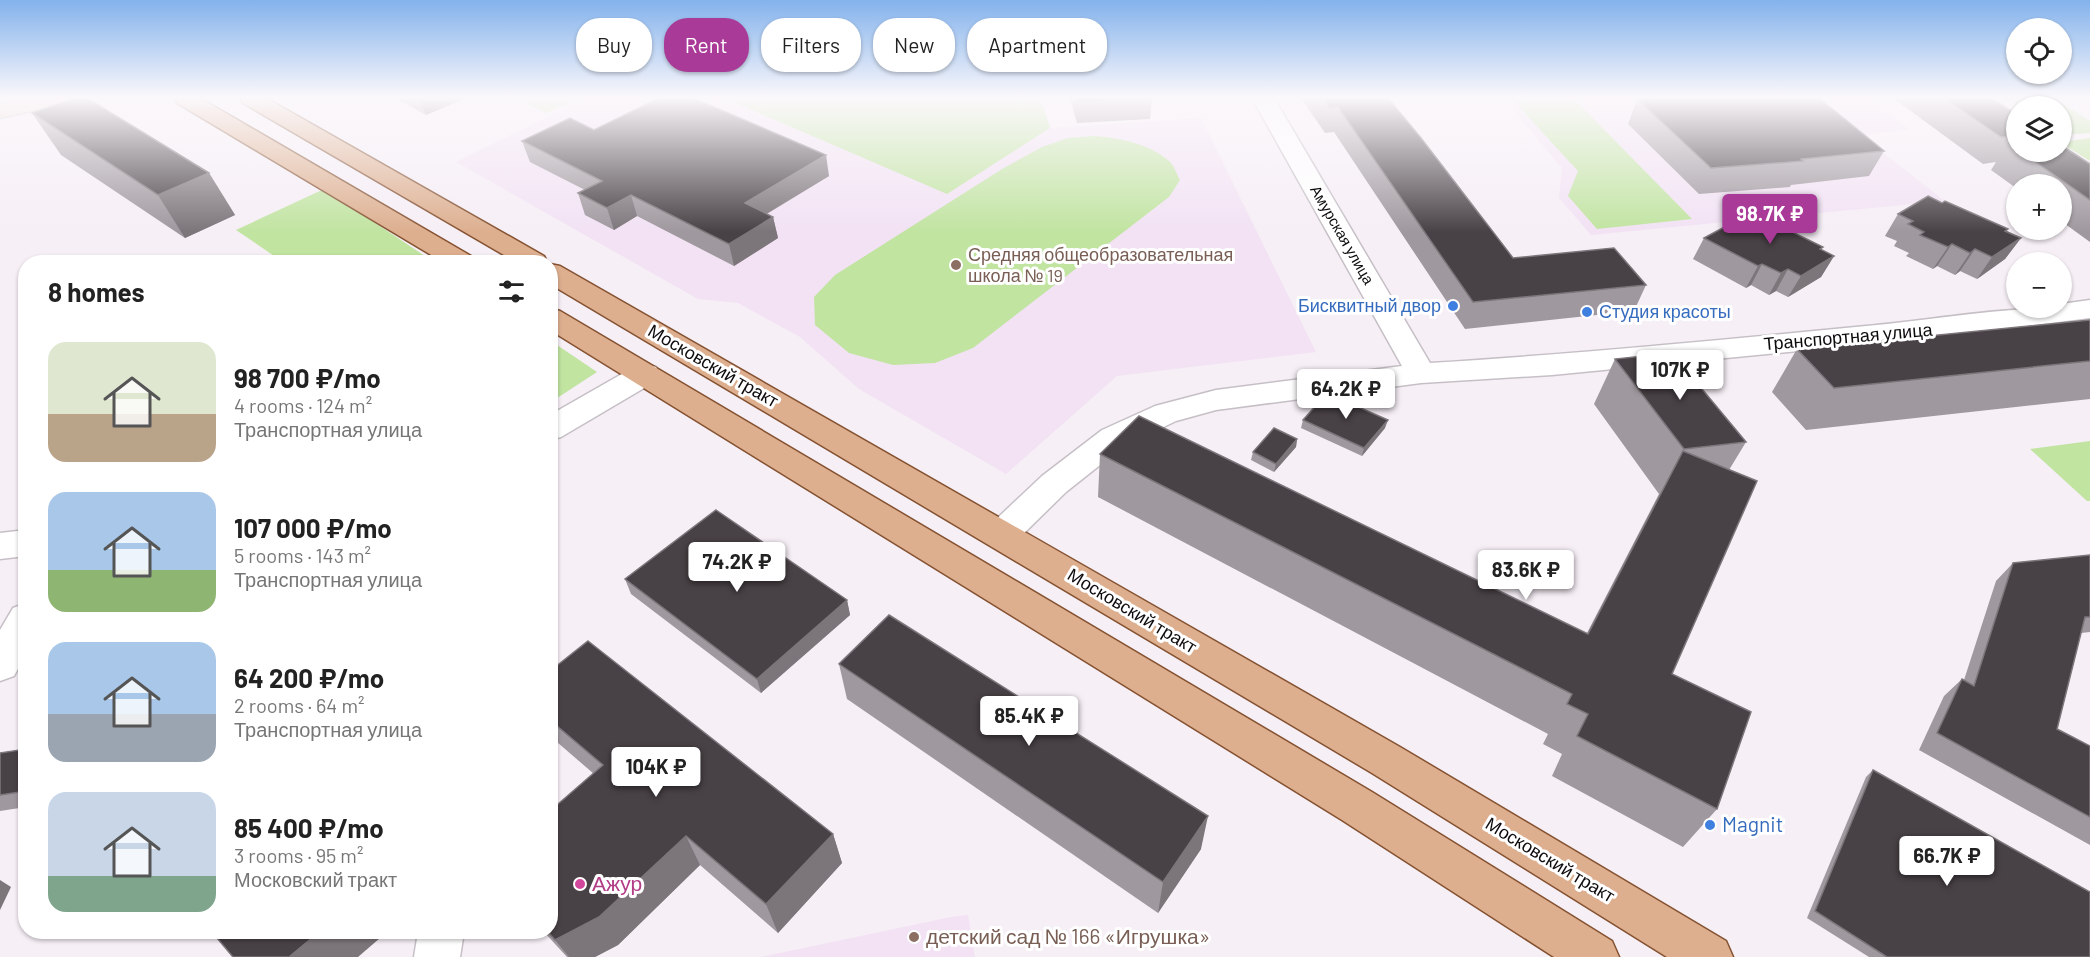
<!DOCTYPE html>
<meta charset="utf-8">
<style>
:root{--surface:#fff;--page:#f6f6f6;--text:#222;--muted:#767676;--accent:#a93a98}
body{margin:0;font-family:Barlow,sans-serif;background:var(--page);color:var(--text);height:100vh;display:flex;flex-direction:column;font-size:22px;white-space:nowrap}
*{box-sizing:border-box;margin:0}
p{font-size:20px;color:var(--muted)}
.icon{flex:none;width:33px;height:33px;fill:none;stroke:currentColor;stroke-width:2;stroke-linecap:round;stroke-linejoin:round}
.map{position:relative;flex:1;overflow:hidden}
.details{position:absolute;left:18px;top:255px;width:540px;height:684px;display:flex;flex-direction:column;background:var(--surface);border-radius:24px;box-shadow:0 2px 4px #0004}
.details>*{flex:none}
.guide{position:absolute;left:576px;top:18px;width:570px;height:54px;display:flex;gap:12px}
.controls{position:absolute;left:2006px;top:18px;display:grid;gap:12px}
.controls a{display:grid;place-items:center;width:66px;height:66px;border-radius:50%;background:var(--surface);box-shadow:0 2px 4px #0004;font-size:30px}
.price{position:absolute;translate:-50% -51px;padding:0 14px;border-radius:6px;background:#fff;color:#222;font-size:20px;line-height:39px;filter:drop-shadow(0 2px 3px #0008)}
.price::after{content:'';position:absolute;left:50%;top:36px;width:18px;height:14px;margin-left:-9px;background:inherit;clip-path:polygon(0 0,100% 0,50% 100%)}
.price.selected{background:var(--accent);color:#fff}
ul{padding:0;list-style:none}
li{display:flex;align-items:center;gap:18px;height:150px;padding:0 30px}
li span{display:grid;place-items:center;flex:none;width:168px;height:120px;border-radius:18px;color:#555}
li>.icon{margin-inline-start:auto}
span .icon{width:72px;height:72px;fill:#fffc;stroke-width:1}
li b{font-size:26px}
h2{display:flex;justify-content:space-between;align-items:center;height:72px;padding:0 30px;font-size:26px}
.chip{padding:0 21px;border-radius:24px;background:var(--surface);box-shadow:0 2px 4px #0004;font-size:21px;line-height:54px}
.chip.selected{background:var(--accent);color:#fff}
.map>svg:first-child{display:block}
</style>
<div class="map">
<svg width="2090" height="957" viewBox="0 0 2090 957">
<rect width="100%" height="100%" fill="#f6eff6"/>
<g fill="#f2e2f4">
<polygon points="586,98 1040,98 1051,128 1201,118 1316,352 1117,376 1006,474 859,389 800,337 738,303 698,299 456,162"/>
<polygon points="1503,98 1866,98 1910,130 1860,135 1945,201 1591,235 1559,198 1562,168"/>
<polygon points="968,915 975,957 761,957 951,917"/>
</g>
<g fill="#c1e4a1">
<polygon points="540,98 578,98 547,113 527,104"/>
<polygon points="724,98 1040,98 1050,128 947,194"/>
<polygon points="1511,98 1573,98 1692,219 1597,229 1568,196 1578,171"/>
<polygon points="2004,98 2054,98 2090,121 2090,133 2061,135 2061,106 2017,106"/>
<path d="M 1095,136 C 1120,138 1152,144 1171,163 C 1175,168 1177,175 1180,180 L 1169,197 L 973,348 L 935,363 L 893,365 L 849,353 L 815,325 L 814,297 L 835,275 L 1002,169 L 1042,147 L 1068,138 Z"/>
<polygon points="2090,138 2090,161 2061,143 2061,142"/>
<polygon points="324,189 434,262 283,262 236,230"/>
<polygon points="551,341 597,372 551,402"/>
<polygon points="2090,441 2090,501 2087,501 2030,449"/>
</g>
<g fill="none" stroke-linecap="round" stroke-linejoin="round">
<defs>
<g id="street">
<path d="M 1252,98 L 1274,98 L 1430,363 C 1576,354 1721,340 1866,326 C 1931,320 1996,308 2061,308 L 2061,304 L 2090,300 L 2090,318 L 1931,338 L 1552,375 L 1421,383 L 1216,410 L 1176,421 L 1124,446 L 1066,492 L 1014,543 L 1002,547 L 990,543 L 985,534 L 990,525 L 1042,476 L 1102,430 L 1155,406 L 1216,390 L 1402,366 Z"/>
<polygon points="645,364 656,367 660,374 656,381 561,437 550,440 550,415 634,367"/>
<polygon points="26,530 26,556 0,559 0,533"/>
<polygon points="26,603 26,654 14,676 0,681 0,630 13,608"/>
<polygon points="418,932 464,932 460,957 414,957"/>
</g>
<polygon id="secondary" points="30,98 70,98 67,103 0,118 0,104"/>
<g id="primary">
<polygon points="174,98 200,98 471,256 474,262 443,262 177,103"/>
<polygon points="240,98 266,98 544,256 547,262 516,262 243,103"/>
<polygon points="550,264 560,266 1400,747 1726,941 1733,957 1667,957 1372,773 550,284"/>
<polygon points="550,308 560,311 1372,792 1612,941 1619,957 1554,957 1342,820 550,330"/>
</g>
</defs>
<use href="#street" stroke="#c6c0c6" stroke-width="3"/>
<use href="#secondary" stroke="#c6c0c6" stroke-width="3"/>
<use href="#primary" stroke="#855231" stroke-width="3"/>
<use href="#street" fill="#fff" fill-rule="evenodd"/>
<use href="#secondary" fill="#eed7c7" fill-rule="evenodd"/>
<use href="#primary" fill="#ddaf8f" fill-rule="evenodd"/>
</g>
<g fill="#9f989e">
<polygon points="395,98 466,98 426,115"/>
<polygon points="1070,98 1152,98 1150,119 1077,123"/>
<polygon points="1301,98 1388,98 1513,258 1646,285 1634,311 1465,329 1334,132 1325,133"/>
<polygon points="1893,98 1991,98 2016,114 2016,152 2061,152 2090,164 2090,242 2061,221 2061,184 2016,184 2016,188 1991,170 1996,162 1983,164"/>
<polygon points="1637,99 1884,151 1869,176 1791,185 1790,187 1699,194 1628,124"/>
<polygon points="32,113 209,173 235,215 185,238 61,155"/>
<polygon points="594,130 829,176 767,214 773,217 778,238 734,266 637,216 614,230 585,215 578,193 585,190 530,162 522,141"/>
<polygon points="1898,214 2008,229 2007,231 2021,238 2005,259 1977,279 1960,271 1955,275 1937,266 1933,269 1906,256 1909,253 1894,246 1897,241 1885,236"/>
<polygon points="1704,238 1823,247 1821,250 1834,256 1821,277 1788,297 1776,291 1769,295 1751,285 1746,288 1693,259"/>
<polygon points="2090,320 2090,399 1806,430 1772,392 1797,349"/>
<polygon points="1615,359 1746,442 1729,470 1672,674 1717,809 1683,847 1552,776 1562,754 1543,744 1548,734 1098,497 1100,454 1587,633 1659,494 1594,404"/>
<polygon points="1303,420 1385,428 1362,456 1301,428"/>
<polygon points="1297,439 1296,447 1274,472 1251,460 1253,452"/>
<polygon points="2090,555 2090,632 2081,633 2057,729 2090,746 2090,845 1919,750 1944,696 1962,679 1964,680 1996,581 2013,563"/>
<polygon points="625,579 847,600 850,615 761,693 631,594"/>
<polygon points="839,664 1201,849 1158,913 847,699"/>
<polygon points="550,671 833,834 842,863 778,933 700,865 618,945 595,957 567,957 544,932 550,932 594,774 550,736"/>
<polygon points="26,749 26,807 0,811 0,753"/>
<polygon points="1873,770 2090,957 1869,957 1807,918 1866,777"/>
</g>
<g fill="#7c757a">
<polygon points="419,98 466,98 426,115"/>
<polygon points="826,155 829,176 749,224 745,203"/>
<polygon points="209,173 235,215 185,238 158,195"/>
<polygon points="631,195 637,216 614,230 607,208"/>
<polygon points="773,217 778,238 734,266 729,244"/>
<polygon points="2021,238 2005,259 1977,279 1992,257"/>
<polygon points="1952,244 1937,266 1933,269 1948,247"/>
<polygon points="1975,249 1960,271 1955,275 1970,253"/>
<polygon points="1834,256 1821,277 1788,297 1801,276"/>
<polygon points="1762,264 1751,285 1746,288 1758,266"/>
<polygon points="1788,269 1776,291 1769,295 1781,273"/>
<polygon points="1388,420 1385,428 1362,456 1364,448"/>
<polygon points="1297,439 1296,447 1274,472 1276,464"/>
<polygon points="847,600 850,615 761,693 757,679"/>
<polygon points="1208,816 1201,849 1158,913 1163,882"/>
<polygon points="833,834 842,863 778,933 766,904"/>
<polygon points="686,836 700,865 618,945 595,957 569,957 555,940"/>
<polygon points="0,880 11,887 0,910"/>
<polygon points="319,932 387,932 358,957 289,957"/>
</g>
<g fill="#484145" stroke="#7c757a" stroke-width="1.5">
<polygon points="74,98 87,98 209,173 158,195 32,113"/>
<polygon points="659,98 693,98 826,155 745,203 773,217 729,244 631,195 607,208 578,193 602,181 522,141 570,118 594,130"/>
<polygon points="1076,98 1152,98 1078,102"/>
<polygon points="1322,98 1388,98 1421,138 1513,258 1614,248 1646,285 1473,302 1338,107 1330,108"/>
<polygon points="1661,98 1819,98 1884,151 1801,159 1803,161 1711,168 1637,99"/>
<polygon points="1944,98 1991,98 2016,114 2016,136 2001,137"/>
<polygon points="2016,139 2016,148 2009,143"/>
<polygon points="2061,145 2090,164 2090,200 2021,152 2061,152"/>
<polygon points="1928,196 1942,203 1945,201 2008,229 2005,231 2021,238 1992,257 1975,249 1970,253 1952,244 1948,247 1920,235 1924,232 1908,224 1913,221 1898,214"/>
<polygon points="1752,212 1823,247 1820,249 1834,256 1801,276 1788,269 1781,273 1762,264 1758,266 1704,238"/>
<polygon points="2090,320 2090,361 1834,388 1797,349"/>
<polygon points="1672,353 1746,442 1684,449 1615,359"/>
<polygon points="1327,393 1388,420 1364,448 1303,420"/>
<polygon points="1139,416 1588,634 1683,451 1757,481 1672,674 1751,712 1717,809 1577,736 1588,714 1567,704 1572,694 1100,454"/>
<polygon points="1274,428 1297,439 1276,464 1253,452"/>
<polygon points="716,510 847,600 757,679 625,579"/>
<polygon points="2090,555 2090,617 2085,617 2057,729 2090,746 2090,817 1937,733 1962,679 1974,686 2013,563"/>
<polygon points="889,615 1208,816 1163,882 839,664"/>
<polygon points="588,641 833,834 766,904 686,836 599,917 555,940 548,932 550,932 550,811 603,765 550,720 550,671"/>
<polygon points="26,749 26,791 0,795 0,753"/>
<polygon points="1873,770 2090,892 2090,957 1887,957 1815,911"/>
<polygon points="212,932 319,932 289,957 233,957"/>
</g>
<linearGradient id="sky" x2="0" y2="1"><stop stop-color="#83b2ec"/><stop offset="0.42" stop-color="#fbf8fb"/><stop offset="1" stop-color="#fbf8fb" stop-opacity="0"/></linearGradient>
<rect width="2090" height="232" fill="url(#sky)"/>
<g fill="#8d6e63" stroke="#fff" stroke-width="2">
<circle cx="956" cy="265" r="6"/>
<circle cx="914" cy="937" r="6"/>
</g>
<g fill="#3f7fe0" stroke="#fff" stroke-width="2">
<circle cx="1453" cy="306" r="6"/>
<circle cx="1587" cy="312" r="6"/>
<circle cx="1710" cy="825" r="6"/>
</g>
<circle fill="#d1479c" stroke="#fff" stroke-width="2" cx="580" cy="884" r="6"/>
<g text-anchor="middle" stroke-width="6" stroke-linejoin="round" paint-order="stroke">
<g font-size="15" fill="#0d0b0d" stroke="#fff">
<text transform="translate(1342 235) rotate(60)" y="5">Амурская улица</text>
</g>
<g font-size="18" fill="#785e54" stroke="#fff" text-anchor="start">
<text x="968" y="261">Средняя общеобразовательная<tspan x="968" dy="21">школа № 19</tspan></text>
</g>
<g font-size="18" fill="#366cbe" stroke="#fff" text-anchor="end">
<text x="1441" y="312">Бисквитный двор</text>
<text x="1599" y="318" text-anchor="start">Студия красоты</text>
</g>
<g font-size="18" fill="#0d0b0d" stroke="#fff">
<text transform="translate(1848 337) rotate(-5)" y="6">Транспортная улица</text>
<text transform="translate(713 366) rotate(30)" y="6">Московский тракт</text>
<text transform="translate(1132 611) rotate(31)" y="6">Московский тракт</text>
<text transform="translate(1550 860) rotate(31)" y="6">Московский тракт</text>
</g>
<g font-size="21" fill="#366cbe" stroke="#fff" text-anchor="start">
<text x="1722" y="832">Magnit</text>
</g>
<g font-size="21" fill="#b23c85" stroke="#fff" text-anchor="start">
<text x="592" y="891">Ажур</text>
</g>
<g font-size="21" fill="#785e54" stroke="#fff" text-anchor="start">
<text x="926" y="944">детский сад № 166 «Игрушка»</text>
</g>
</g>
</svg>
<div class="controls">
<a><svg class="icon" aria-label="locate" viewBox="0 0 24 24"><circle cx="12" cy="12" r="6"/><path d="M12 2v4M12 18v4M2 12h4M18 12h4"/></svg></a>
<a><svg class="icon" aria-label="layers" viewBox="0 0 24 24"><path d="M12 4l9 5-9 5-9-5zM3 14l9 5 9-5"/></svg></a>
<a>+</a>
<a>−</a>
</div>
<b class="price selected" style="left:1770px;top:245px">98.7K ₽</b>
<b class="price" style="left:1680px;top:401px">107K ₽</b>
<b class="price" style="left:1346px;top:420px">64.2K ₽</b>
<b class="price" style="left:737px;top:593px">74.2K ₽</b>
<b class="price" style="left:1526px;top:601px">83.6K ₽</b>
<b class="price" style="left:1029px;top:747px">85.4K ₽</b>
<b class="price" style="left:656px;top:798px">104K ₽</b>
<b class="price" style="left:1947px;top:887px">66.7K ₽</b>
<div class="guide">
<a class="chip">Buy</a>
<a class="chip selected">Rent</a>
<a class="chip">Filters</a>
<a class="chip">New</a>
<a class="chip">Apartment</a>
</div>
<section class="details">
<h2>8 homes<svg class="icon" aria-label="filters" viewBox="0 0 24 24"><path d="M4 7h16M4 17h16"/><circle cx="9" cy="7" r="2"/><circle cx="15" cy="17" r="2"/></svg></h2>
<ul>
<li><span style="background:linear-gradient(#dfe7d0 60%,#b9a48a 0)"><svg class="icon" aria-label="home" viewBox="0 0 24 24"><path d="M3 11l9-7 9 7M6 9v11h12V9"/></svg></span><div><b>98 700 ₽/mo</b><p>4 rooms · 124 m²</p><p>Транспортная улица</p></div></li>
<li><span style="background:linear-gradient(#a9c7e8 65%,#8fb573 0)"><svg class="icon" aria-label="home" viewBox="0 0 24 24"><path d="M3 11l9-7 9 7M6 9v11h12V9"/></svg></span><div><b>107 000 ₽/mo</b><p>5 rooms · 143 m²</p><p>Транспортная улица</p></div></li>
<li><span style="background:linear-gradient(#a9c7e8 60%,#9aa5b1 0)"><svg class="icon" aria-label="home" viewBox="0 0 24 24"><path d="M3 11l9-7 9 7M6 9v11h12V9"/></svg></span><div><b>64 200 ₽/mo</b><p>2 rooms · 64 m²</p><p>Транспортная улица</p></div></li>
<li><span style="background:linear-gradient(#c9d6e8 70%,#7fa58c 0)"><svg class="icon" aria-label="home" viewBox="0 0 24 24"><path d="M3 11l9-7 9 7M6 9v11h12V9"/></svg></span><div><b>85 400 ₽/mo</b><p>3 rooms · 95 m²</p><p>Московский тракт</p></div></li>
</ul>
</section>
</div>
